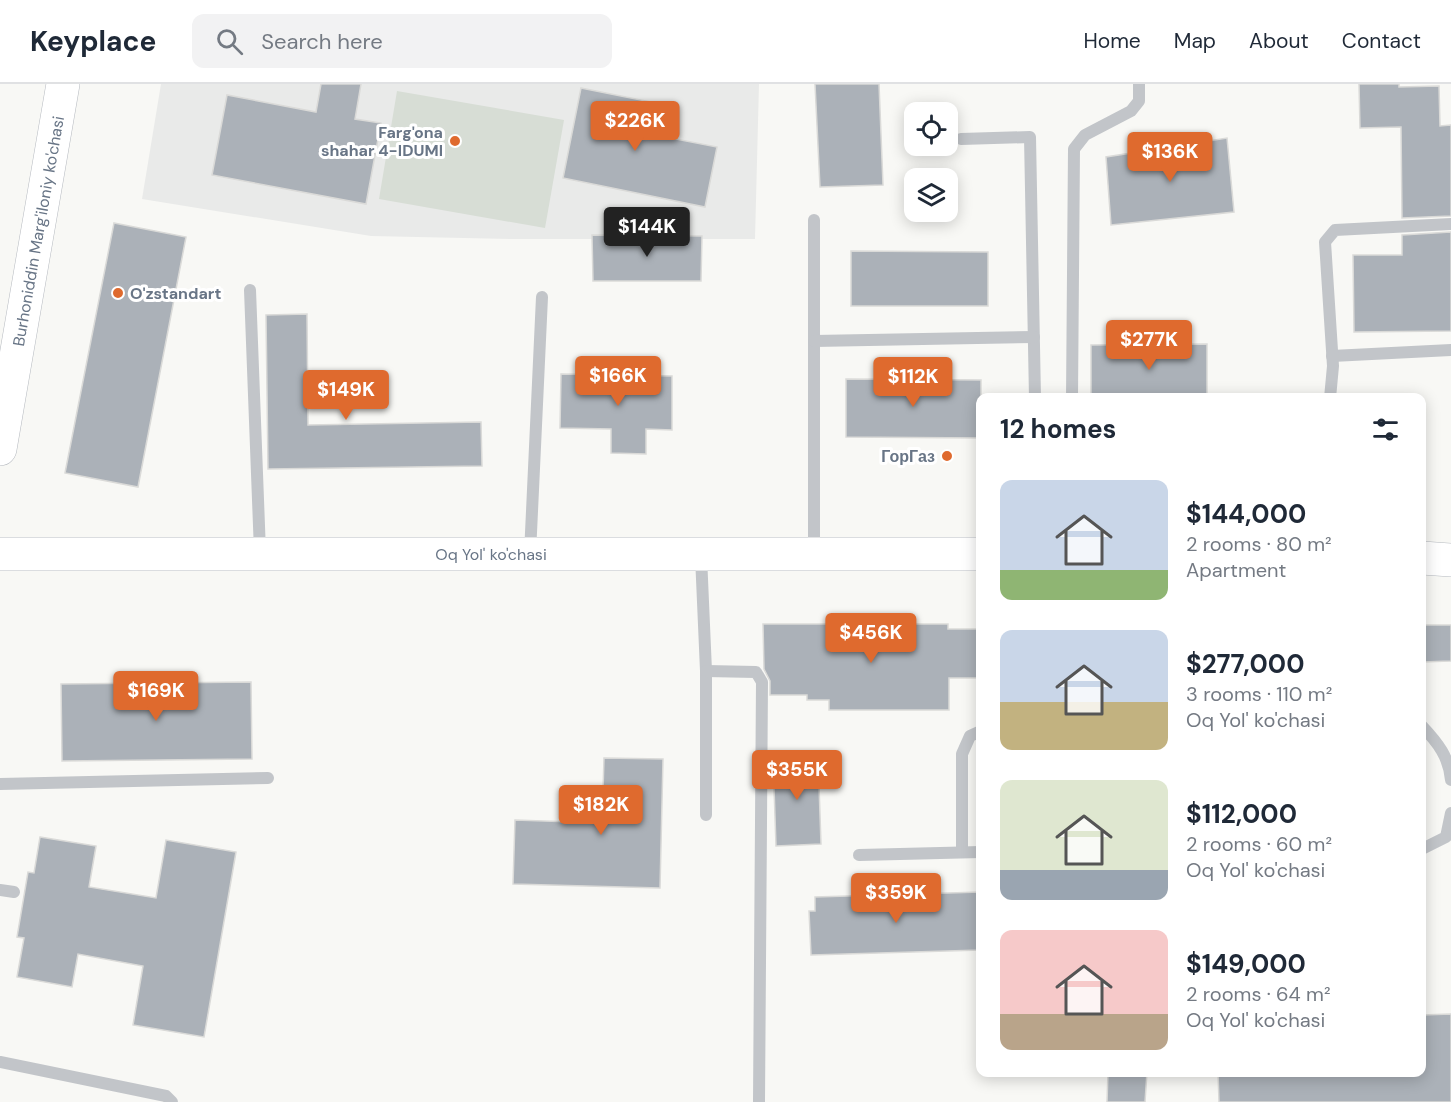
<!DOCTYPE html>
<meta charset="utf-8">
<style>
:root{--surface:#fff;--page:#f2f2f3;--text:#1f2937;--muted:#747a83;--line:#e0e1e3;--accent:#df6a2e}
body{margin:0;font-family:"DM Sans",sans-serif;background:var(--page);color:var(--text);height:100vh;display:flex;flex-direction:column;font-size:22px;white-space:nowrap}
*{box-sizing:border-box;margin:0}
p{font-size:20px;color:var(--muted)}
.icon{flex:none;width:33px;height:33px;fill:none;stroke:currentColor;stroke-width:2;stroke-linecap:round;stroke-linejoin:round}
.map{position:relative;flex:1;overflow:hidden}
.drawer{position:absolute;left:976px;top:309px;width:450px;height:684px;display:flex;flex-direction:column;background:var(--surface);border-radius:12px;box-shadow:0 3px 15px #0003}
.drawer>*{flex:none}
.controls{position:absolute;left:904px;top:18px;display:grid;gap:12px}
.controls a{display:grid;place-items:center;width:54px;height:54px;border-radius:12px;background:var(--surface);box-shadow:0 3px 15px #0003;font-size:30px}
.price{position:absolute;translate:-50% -51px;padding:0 14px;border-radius:6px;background:var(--accent);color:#fff;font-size:20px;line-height:39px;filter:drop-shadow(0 2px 3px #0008)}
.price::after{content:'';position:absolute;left:50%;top:36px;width:18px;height:14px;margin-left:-9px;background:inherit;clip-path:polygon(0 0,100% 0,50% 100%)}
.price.active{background:#222;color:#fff}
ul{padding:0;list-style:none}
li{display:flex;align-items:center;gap:18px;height:150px;padding:0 24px}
li span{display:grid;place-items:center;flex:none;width:168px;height:120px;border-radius:12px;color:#555}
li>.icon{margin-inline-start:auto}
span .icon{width:72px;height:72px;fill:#fffc;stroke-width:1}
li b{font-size:26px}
h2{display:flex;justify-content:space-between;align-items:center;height:72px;padding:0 24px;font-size:26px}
header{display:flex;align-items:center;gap:36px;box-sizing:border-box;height:84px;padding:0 30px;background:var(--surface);border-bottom:2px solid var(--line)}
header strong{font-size:28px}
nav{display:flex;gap:33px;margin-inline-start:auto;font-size:21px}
.search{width:420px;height:54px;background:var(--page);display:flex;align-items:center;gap:15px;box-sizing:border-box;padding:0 21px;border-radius:12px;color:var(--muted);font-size:22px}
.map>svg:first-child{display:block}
</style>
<header>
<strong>Keyplace</strong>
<div class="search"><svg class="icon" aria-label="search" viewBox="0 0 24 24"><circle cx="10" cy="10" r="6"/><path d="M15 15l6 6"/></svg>Search here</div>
<nav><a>Home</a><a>Map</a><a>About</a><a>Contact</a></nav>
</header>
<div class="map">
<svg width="1451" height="1018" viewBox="0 0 1451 1018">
<rect width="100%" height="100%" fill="#f8f8f5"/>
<polygon fill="#e9eae9" points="161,0 759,0 755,155 510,155 371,152 142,115"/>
<polygon fill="#d7ddd5" points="397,7 564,36 545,144 379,115"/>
<g fill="#abb1b8" stroke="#dadad8" stroke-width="1.5">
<polygon points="321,0 361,0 355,35 381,39 366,120 212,91 227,11 316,28"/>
<polygon points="815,0 879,0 883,101 820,103"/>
<polygon points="1359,0 1399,0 1399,3 1439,2 1440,42 1451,41 1451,132 1402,134 1401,43 1360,44"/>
<polygon points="581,4 656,19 650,50 717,63 705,123 563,94"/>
<polygon points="1227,54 1234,128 1111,141 1106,73"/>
<polygon points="114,139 186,153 138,403 65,389"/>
<polygon points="1451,148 1451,247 1354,248 1353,171 1402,171 1402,151"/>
<polygon points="592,151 702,152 701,197 593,197"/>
<polygon points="851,167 988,168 988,222 851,222"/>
<polygon points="307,230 308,341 481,338 482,382 268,385 266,231"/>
<polygon points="1207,260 1207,314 1091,314 1091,261"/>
<polygon points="561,290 672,292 672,346 646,345 646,370 611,369 611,345 560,344"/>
<polygon points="846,295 981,296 981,354 846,353"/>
<polygon points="763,540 948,540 948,545 981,545 981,594 949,594 949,626 829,626 829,616 807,616 807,611 770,611 770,597 764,585"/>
<polygon points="1422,541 1451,541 1451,577 1422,578"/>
<polygon points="251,598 252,675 62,677 61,600"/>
<polygon points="818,672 821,760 776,762 773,674"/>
<polygon points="604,674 663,675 660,804 513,800 515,736 602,739"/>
<polygon points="40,753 96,762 89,803 156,814 166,756 236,768 204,953 133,941 143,882 78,870 72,903 17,893 24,854 17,853 28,788 34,789"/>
<polygon points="981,808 981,866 811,871 809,827 815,827 815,813"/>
<polygon points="1451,930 1451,1018 1219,1018 1218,988 1422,988 1422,931"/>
<polygon points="1108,988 1147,988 1145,1018 1107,1018"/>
</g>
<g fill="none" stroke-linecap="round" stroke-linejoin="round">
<defs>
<g id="secondary">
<polyline points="0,365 63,0"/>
<polyline points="0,470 981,470"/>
<polyline points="1422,474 1451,476"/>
</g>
</defs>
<use href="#secondary" stroke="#b6bac0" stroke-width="34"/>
<g stroke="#c2c5c9" stroke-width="12">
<polyline points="961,55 1030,53 1035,314"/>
<polyline points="814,136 814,468"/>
<polyline points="250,206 260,468"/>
<polyline points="814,257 1034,253"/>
<polyline points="1332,272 1451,266"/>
<polyline points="1072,314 1074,65 1085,51 1131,27 1139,17 1139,0"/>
<polyline points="1330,314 1333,282 1325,158 1335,146 1451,140"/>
<polyline points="530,470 542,213"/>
<polyline points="701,472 706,587 706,731"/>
<polyline points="706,587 756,588 762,598 759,1018"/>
<path d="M 1422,642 C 1438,659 1449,673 1451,696"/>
<polyline points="0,700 268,694"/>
<polyline points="1422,765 1446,753 1451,729"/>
<polyline points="962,768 962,670 970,652 981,647"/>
<polyline points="859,771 981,768"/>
<polyline points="0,806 14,808"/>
<polyline points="0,978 166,1012 172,1018"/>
</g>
<use href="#secondary" stroke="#fff" stroke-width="33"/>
</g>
<g fill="#df6a2e" stroke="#fff" stroke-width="2">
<circle cx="455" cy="57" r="6"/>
<circle cx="118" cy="209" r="6"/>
<circle cx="947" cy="372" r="6"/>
</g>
<g text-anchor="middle" stroke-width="6" stroke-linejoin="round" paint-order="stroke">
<g font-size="16" font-weight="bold" fill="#687586" stroke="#fff" text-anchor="end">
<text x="443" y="54">Farg'ona<tspan x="443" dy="18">shahar 4-IDUMI</tspan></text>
<text x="130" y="215" text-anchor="start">O'zstandart</text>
<text x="935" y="378">ГорГаз</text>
</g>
<g font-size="16" fill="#687586" stroke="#fff">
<text transform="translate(38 147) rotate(-80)" y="6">Burhoniddin Marg'iloniy ko'chasi</text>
<text x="491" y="476">Oq Yol' ko'chasi</text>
</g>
</g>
</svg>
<div class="controls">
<a><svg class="icon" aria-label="locate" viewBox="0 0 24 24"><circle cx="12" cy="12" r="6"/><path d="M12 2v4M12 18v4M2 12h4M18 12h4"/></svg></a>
<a><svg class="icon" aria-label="layers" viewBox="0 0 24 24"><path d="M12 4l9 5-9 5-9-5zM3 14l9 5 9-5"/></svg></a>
</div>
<b class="price" style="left:635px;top:68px">$226K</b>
<b class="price" style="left:1170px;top:99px">$136K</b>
<b class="price active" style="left:647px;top:174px">$144K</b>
<b class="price" style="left:1149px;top:287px">$277K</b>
<b class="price" style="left:618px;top:323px">$166K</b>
<b class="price" style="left:913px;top:324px">$112K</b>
<b class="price" style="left:346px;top:337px">$149K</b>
<b class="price" style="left:871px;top:580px">$456K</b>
<b class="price" style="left:156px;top:638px">$169K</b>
<b class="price" style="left:797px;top:717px">$355K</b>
<b class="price" style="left:601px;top:752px">$182K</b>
<b class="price" style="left:896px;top:840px">$359K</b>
<section class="drawer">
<h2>12 homes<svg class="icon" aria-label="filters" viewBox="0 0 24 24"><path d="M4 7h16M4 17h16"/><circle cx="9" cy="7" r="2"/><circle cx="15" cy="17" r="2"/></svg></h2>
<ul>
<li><span style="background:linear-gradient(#c9d6e8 75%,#8fb573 0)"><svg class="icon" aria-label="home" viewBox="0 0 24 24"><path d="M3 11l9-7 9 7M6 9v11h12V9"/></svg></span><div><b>$144,000</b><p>2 rooms · 80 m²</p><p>Apartment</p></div></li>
<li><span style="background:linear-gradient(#c9d6e8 60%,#c2b280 0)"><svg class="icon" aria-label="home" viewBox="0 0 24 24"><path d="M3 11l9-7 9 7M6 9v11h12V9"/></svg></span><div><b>$277,000</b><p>3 rooms · 110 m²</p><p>Oq Yol' ko'chasi</p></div></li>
<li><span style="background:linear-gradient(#dfe7d0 75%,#9aa5b1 0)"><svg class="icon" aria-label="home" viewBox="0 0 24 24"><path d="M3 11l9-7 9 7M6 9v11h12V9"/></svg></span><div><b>$112,000</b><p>2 rooms · 60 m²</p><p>Oq Yol' ko'chasi</p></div></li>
<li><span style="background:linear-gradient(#f6c9c9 70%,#b9a48a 0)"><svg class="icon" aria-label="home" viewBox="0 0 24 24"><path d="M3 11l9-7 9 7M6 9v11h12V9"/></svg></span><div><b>$149,000</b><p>2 rooms · 64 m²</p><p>Oq Yol' ko'chasi</p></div></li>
</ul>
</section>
</div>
